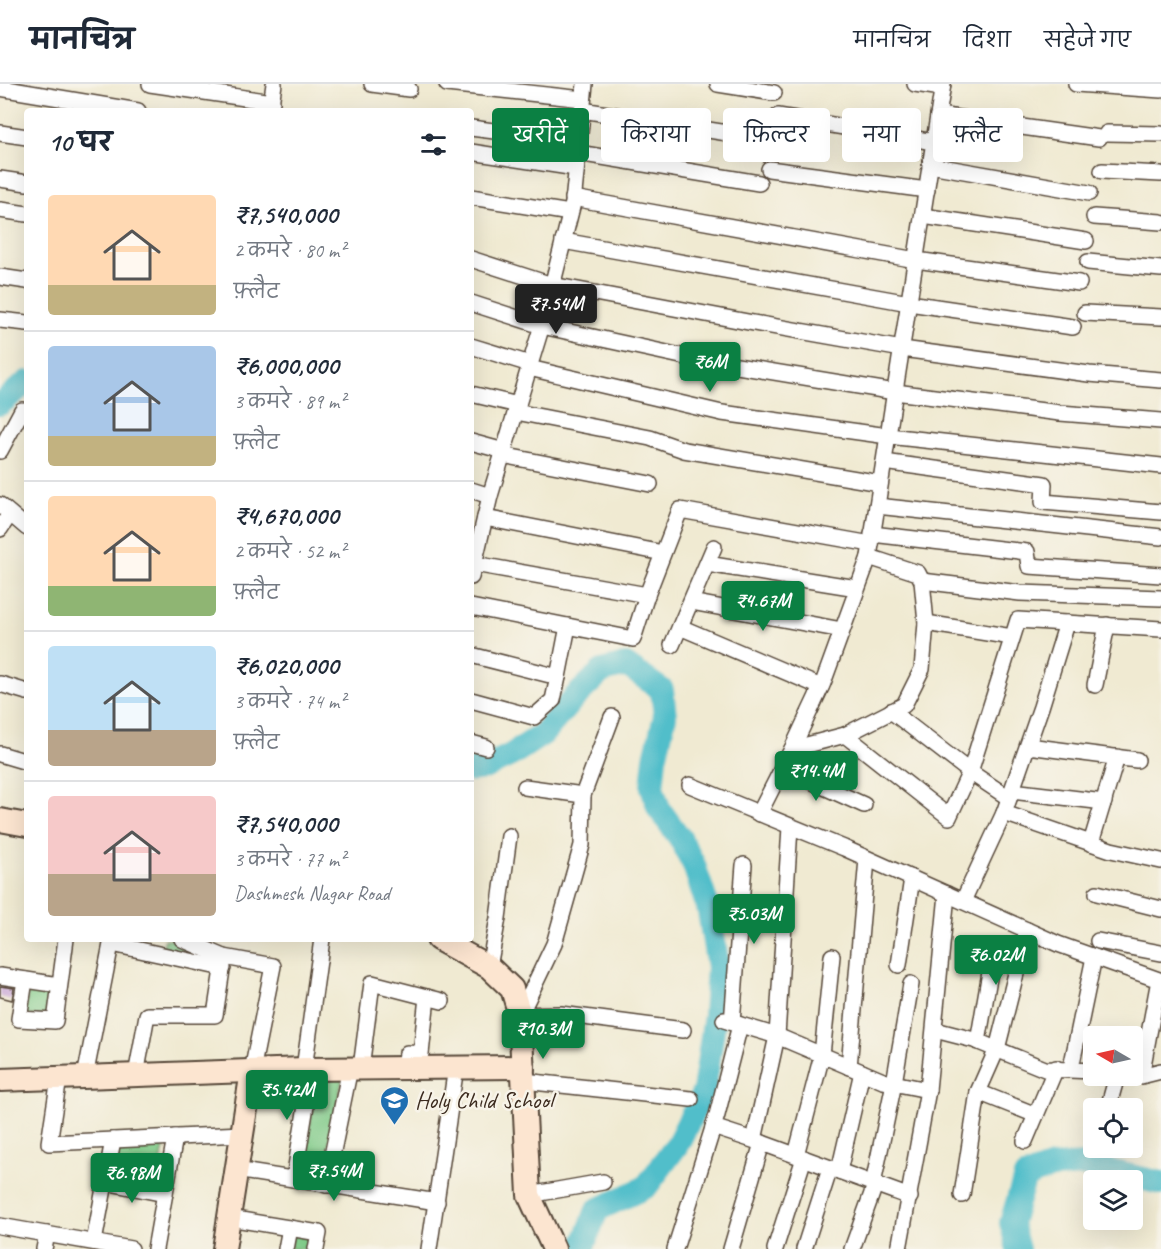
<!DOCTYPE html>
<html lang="hi">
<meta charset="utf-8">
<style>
:root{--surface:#fff;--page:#f6f6f7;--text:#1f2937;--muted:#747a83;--line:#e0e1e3;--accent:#0b8043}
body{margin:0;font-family:Caveat,"Playpen Sans Deva",sans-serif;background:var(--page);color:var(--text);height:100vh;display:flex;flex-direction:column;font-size:22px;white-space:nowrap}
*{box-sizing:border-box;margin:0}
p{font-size:20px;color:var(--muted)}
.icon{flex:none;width:33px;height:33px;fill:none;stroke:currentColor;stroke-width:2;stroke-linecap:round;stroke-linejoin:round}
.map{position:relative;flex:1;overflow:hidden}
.panel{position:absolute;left:24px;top:24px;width:450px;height:834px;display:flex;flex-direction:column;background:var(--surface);border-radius:6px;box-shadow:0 6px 24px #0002}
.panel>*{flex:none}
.banner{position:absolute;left:492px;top:24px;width:570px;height:54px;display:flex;gap:12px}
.needle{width:39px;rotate:279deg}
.controls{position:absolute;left:1083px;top:942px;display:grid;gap:12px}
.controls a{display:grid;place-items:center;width:60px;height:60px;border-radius:6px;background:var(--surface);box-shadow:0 6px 24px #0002;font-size:30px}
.price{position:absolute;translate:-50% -51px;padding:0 14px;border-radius:6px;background:var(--accent);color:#fff;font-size:20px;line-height:39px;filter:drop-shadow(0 2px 3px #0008)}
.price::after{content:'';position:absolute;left:50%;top:36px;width:18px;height:14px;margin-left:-9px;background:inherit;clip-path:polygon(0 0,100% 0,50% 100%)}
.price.on{background:#222;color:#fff}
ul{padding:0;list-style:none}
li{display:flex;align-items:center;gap:18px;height:150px;padding:0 24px}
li+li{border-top:2px solid var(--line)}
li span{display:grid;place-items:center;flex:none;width:168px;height:120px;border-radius:6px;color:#555}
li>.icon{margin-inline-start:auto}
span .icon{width:72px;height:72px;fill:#fffc;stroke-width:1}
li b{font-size:26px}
h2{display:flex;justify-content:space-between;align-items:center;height:72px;padding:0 24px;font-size:26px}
.tag{padding:0 21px;border-radius:6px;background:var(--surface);box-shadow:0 6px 24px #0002;font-size:21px;line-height:54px}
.tag.on{background:var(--accent);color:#fff}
header{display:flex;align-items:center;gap:36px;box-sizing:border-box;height:84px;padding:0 30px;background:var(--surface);border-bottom:2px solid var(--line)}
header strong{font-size:28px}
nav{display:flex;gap:33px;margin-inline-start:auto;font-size:21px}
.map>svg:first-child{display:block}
</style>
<header>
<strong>मानचित्र</strong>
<nav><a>मानचित्र</a><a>दिशा</a><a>सहेजे गए</a></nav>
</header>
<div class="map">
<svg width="1161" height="1165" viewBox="0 0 1161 1165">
<rect width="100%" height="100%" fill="#f7f3e8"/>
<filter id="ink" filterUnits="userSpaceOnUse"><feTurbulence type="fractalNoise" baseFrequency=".0167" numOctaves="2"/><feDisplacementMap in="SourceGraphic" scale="12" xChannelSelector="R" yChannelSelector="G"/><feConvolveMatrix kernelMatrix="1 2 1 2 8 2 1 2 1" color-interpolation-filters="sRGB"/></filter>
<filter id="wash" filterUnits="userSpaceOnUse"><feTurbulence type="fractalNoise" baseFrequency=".008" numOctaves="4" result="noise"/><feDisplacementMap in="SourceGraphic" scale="24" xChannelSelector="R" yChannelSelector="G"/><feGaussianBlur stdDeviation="1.35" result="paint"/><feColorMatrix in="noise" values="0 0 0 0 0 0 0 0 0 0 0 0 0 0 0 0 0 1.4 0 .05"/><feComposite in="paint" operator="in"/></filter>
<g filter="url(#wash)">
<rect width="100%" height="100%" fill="#f0ead2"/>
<g fill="#7fca88" stroke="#5d7a53" stroke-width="1.5">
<polygon points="165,855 176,855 219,880 161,867"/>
<polygon points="29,899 55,903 50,933 25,931"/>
<polygon points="343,992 323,1088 303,1085 317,995"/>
<polygon points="165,1059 156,1102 111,1093 117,1063"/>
<polygon points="292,1151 314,1154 312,1165 290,1165"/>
</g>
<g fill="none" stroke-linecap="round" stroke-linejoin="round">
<g stroke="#51beca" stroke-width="24">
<polyline points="0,320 27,298"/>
<polyline points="471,686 484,684 511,671 543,650 573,615 602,587 626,581 662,606 665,632 655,674 652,703 659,725 680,754 694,781 709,827 718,883 715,932 704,1007 677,1061 646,1103 597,1126 582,1165"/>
<polyline points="1018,1165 1011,1139 1025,1093 1052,1083 1084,1081 1161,1099"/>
</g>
</g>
<g id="blocks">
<polygon fill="#cdaed9" points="0,902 14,904 12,916 0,913"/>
</g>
</g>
<g filter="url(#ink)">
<use href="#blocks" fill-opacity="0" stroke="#564739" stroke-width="1.5"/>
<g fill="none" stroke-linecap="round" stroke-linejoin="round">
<defs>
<g id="street">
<polyline points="150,0 272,18"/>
<polyline points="372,0 409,5"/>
<polyline points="447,0 583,15"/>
<polyline points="718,0 774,9"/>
<polyline points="915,0 942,4"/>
<polyline points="1076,0 1161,6"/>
<polyline points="0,4 138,27"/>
<polyline points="582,26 772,56"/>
<polyline points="270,27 274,0"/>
<polyline points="938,31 1099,54"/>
<polyline points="778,32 934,58"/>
<polyline points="471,44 579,58"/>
<polyline points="0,49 27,53"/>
<polyline points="1107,49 1161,50"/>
<polyline points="471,68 576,84"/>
<polyline points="578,69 759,99"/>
<polyline points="930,81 1089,109"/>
<polyline points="769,85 927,106"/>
<polyline points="1102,87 1161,90"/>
<polyline points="0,95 27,99"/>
<polyline points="471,113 570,129"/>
<polyline points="573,114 916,176 1079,199"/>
<polyline points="0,126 27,130"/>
<polyline points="923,132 1086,157"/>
<polyline points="1094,133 1161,138"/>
<polyline points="563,157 909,219 1073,243"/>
<polyline points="471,175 552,201 748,238 902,265 1089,290 1161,296"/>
<polyline points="1088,178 1161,185"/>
<polyline points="0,193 27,197"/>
<polyline points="471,219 542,242 695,275 895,308 1060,329 1161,337"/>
<polyline points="1085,229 1161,233"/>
<polyline points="0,236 27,239"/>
<polyline points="471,262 530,280"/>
<polyline points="529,284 722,329 888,352 1161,382"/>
<polyline points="471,310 518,321"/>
<polyline points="516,328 650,354 684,366 880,399"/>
<polyline points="471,358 504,367"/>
<polyline points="0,367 22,326 27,331"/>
<polyline points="502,371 650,400"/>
<polyline points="884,378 1044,400 1043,418 1161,428"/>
<polyline points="471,406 490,412"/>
<polyline points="0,421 27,444"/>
<polyline points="877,422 1161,453"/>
<polyline points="485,434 663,469"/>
<polyline points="0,445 10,430"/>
<polyline points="872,450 1027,468 1029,482 1161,491"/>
<polyline points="474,480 647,511"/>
<polyline points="707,480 857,504"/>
<polyline points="471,493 490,412 543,238 573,119 585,0"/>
<polyline points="922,497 1020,509 1161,514"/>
<polyline points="691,518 842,546"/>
<polyline points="471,523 633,555 647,511 680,426 871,460"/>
<polyline points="926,539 1012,553"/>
<polyline points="680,543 821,603"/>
<polyline points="672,561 714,463"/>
<polyline points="471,571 558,593 568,542"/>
<polyline points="0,600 27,608"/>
<polyline points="1095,601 1107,541"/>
<polyline points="471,616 534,633 553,616 558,593"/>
<polyline points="891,627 970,688 1009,714"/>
<polyline points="845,651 949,733 970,688 1018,536 1161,545"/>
<polyline points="471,659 486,663"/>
<polyline points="1028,662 1137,676"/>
<polyline points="792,665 823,599 869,473 943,0"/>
<polyline points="0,670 27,678"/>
<polyline points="782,684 864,721"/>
<polyline points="690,701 844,764 1058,860 1159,896 1141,992 1161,987"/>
<polyline points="525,703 583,711 582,761 554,860 520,931 561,930 683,946"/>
<polyline points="1012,707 1104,718"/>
<polyline points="583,711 612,633"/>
<polyline points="1004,729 1111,766 1161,777"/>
<polyline points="759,730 792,665 845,651 904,621 922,585 926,539 922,497 918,489 869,473"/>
<polyline points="1091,759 1117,673"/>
<polyline points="1097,809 1161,825"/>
<polyline points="963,817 1004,729 1041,623 1067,539"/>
<polyline points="182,855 224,873 273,882 252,987"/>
<polyline points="1098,857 1161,869"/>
<polyline points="112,860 223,884"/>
<polyline points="899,881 912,794"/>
<polyline points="489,883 498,834 509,752"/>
<polyline points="0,892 59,901"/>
<polyline points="25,896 19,935 55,937 66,855"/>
<polyline points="724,936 777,952 883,997 928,1006"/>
<polyline points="732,939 744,781"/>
<polyline points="935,946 974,956 1045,985 1094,987"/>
<polyline points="978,958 994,865"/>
<polyline points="849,983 867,775"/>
<polyline points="361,984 372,899 442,917"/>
<polyline points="405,984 407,969 421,970 427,913"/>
<polyline points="1071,984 1094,873"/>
<polyline points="304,985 322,855"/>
<polyline points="136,991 147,931 215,931 224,873"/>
<polyline points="85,993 112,855"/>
<polyline points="59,994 49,1059 242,1050"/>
<polyline points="524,997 691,1015"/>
<polyline points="978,1008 1036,1031"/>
<polyline points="1108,1024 1117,992"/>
<polyline points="713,1043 762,1059 910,1113"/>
<polyline points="754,1056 777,952 790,743"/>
<polyline points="1025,1057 1056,984"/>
<polyline points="796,1071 822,971 832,872"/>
<polyline points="236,1086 437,1118"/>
<polyline points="839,1087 862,988"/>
<polyline points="294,1095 312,985"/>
<polyline points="105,1098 165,1110"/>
<polyline points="873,1100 894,999 911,900"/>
<polyline points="326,1101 350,984"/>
<polyline points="529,1111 603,1098"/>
<polyline points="962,1111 978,1008 997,965 1027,846"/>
<polyline points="229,1134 319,1149 316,1165"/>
<polyline points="0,1142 131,1165"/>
<polyline points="94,1158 113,1056"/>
<polyline points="44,1165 47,1150"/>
<polyline points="155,1165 175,1053"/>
<polyline points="286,1165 290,1144"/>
<polyline points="429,1165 456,983"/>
<polyline points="675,1165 717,1031 740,941"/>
<polyline points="731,1165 762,1059"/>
<polyline points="775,1165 804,1074"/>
<polyline points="804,1165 830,1084"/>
<polyline points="852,1165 875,1101"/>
<polyline points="899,1165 928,1006 947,810"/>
</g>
<g id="secondary">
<polyline points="0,736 27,741"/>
<polyline points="438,855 489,883 512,905 520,931 529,1111 554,1165"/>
<polyline points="0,996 304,985 523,983"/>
<polyline points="224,1165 252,987"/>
</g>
</defs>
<use href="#street" stroke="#564739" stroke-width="18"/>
<use href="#secondary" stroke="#564739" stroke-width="26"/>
<use href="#street" stroke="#fff" stroke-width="15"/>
<use href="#secondary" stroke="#fce5d0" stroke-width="22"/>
</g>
</g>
<defs>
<symbol id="school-pin" viewBox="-11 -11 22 30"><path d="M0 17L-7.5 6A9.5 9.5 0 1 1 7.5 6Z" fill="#1f6fb2" stroke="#f7f3e8"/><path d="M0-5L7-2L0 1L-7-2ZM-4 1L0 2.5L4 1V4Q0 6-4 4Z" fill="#fff"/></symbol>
</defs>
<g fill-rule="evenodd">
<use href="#school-pin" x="378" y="1000" width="33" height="45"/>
</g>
<g text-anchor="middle" stroke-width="5" stroke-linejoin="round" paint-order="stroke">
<g font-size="24" fill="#3b2a1e" stroke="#f7f3e8" text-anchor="start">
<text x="415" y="1024">Holy Child School</text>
</g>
</g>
</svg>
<div class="controls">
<a><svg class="needle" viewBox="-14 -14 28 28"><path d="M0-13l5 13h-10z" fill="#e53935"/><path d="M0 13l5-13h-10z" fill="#747a83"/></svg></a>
<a><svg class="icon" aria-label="locate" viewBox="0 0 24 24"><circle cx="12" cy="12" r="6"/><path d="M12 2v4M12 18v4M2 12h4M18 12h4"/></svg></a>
<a><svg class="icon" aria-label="layers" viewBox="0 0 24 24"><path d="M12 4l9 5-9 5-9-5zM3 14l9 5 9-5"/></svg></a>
</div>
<b class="price on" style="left:556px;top:251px">₹7.54M</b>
<b class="price" style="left:710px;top:309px">₹6M</b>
<b class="price" style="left:763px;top:548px">₹4.67M</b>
<b class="price" style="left:816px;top:718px">₹14.4M</b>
<b class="price" style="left:754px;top:861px">₹5.03M</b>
<b class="price" style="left:996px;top:902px">₹6.02M</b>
<b class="price" style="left:543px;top:976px">₹10.3M</b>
<b class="price" style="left:287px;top:1037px">₹5.42M</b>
<b class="price" style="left:334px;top:1118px">₹7.54M</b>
<b class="price" style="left:132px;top:1120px">₹6.98M</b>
<div class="banner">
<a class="tag on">खरीदें</a>
<a class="tag">किराया</a>
<a class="tag">फ़िल्टर</a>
<a class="tag">नया</a>
<a class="tag">फ़्लैट</a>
</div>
<section class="panel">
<h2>10 घर<svg class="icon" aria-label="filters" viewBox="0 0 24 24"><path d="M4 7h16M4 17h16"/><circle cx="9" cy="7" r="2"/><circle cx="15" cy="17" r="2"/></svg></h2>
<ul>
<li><span style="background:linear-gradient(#ffd9b3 75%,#c2b280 0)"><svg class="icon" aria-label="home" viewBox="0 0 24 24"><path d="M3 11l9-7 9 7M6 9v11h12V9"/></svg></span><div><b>₹7,540,000</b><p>2 कमरे · 80 m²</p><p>फ़्लैट</p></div></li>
<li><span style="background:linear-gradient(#a9c7e8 75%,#c2b280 0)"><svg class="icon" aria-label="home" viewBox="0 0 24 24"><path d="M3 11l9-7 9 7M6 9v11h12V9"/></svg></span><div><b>₹6,000,000</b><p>3 कमरे · 89 m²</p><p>फ़्लैट</p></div></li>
<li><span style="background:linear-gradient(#ffd9b3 75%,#8fb573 0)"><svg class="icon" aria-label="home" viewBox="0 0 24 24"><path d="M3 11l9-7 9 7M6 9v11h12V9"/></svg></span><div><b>₹4,670,000</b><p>2 कमरे · 52 m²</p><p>फ़्लैट</p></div></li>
<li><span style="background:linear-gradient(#bfe0f5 70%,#b9a48a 0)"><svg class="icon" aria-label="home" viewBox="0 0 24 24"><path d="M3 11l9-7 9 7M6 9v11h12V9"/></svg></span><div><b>₹6,020,000</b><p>3 कमरे · 74 m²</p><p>फ़्लैट</p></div></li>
<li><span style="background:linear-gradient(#f6c9c9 65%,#b9a48a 0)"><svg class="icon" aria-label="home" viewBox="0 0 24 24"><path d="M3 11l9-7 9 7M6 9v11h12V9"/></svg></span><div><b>₹7,540,000</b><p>3 कमरे · 77 m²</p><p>Dashmesh Nagar Road</p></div></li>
</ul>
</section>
</div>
